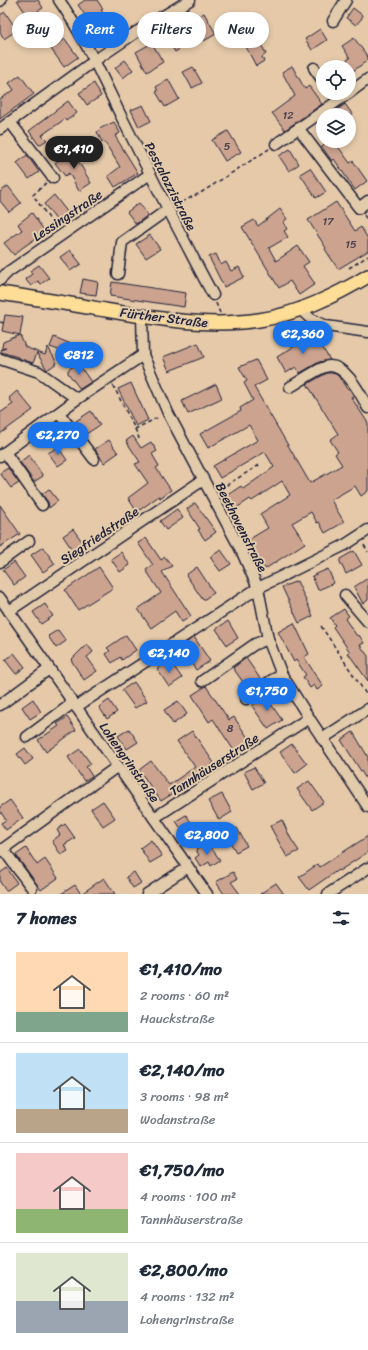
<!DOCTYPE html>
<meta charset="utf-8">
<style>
:root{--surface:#fff;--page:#f2f2f3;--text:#1f2937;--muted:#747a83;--line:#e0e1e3;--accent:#1a73e8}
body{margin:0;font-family:Sriracha,sans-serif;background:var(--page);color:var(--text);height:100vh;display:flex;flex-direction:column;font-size:15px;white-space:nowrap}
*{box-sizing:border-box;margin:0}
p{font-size:13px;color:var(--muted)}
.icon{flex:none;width:22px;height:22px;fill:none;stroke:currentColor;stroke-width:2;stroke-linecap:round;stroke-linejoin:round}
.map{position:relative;height:894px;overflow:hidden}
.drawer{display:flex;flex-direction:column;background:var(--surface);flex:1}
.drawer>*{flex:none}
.top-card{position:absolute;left:12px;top:12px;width:344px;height:36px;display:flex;gap:8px}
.tools{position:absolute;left:316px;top:60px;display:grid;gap:8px}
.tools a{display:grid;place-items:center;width:40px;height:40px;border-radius:50%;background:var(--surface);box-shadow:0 2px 6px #0003;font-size:20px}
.price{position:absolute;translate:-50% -34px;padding:0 9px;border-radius:14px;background:var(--accent);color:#fff;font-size:13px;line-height:26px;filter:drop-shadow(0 1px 2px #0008)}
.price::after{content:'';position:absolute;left:50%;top:24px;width:12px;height:9px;margin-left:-6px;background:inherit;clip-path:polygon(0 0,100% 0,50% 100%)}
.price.active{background:#222;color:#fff}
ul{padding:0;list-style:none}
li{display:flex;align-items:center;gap:12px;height:100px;padding:0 16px}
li+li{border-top:1px solid var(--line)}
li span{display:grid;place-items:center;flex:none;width:112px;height:80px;border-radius:0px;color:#555}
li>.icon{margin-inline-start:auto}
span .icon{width:48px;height:48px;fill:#fffc;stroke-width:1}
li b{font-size:17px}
h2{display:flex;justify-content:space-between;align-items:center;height:48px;padding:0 16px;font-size:17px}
.tag{padding:0 14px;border-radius:18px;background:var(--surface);box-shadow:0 2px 6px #0003;font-size:14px;line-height:36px}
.tag.active{background:var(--accent);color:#fff}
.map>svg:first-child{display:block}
</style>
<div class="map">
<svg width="368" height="894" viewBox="0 0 368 894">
<rect width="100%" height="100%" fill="#e5c9a9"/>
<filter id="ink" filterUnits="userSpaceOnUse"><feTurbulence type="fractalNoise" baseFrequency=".025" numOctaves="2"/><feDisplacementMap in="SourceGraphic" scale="8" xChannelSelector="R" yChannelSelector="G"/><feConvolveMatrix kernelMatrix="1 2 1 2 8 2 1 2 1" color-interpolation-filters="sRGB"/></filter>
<g filter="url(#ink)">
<g fill="#cba38f" stroke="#22223b">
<polygon points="17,0 38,0 43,8 28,17"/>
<polygon points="85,0 97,0 103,9 101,10 118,33 104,42 78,5"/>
<polygon points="353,8 362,15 362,18 356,25 346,18"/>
<polygon points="5,12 17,30 4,39 0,32 0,15"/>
<polygon points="204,13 216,34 204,41 192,20"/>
<polygon points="179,29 188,44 175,52 166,37"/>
<polygon points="320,29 327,40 312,50 305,39"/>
<polygon points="354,38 368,57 368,60 349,74 349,67 337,67 350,58 342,46"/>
<polygon points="65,39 78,57 64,67 51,49"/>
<polygon points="259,40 266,54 262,57 264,61 256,66 246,47"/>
<polygon points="152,43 163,62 147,72 136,52"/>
<polygon points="125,60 133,70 123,78 115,68"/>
<polygon points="292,66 305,89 309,86 322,104 285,130 272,113 295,96 282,72"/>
<polygon points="193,67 202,83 192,88 183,72"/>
<polygon points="20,75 34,94 0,119 0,99 14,90 9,83"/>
<polygon points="168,79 179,99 165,107 156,92 158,91 156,87"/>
<polygon points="94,83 101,96 87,105 79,93"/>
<polygon points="68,101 77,113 66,121 65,119 42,135 47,140 39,145 29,131"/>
<polygon points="345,104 353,115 330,115 344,105"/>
<polygon points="143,105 151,121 139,127 131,110"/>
<polygon points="114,122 120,133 115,136 138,173 115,187 108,176 120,167 104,141 102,142 97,132 101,128"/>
<polygon points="228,131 241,152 225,161 212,140"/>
<polygon points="323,141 334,141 350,163 353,161 367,181 355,190 334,159 332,161 322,147 325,144"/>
<polygon points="290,149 299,164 289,171 279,156"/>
<polygon points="70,151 80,164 91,183 79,191 69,173 65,176 55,163"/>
<polygon points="27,155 39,172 29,179 17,163"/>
<polygon points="310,168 326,192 316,198 300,174"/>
<polygon points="8,186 21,203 9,212 0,201 0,192"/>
<polygon points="54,195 72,218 61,226 44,204"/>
<polygon points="336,202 355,231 361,227 368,239 368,251 338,269 325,249 326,248 308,220"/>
<polygon points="139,203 148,215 136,224 127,212"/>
<polygon points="280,209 287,219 283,222 287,229 284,231 288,237 269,248 276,261 298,246 309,262 303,266 315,284 299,295 290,281 279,288 242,227 254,220 258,226"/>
<polygon points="32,213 45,232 22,248 14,255 4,243 22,230 18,224"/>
<polygon points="150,235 160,249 146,258 136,244"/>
<polygon points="70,250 81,264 70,271 60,257"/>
<polygon points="216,254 221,265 226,262 231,271 239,267 244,277 224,287 209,257"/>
<polygon points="39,265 49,278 41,284 38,281 31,286 25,279 32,274 30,271"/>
<polygon points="83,279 98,282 96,295 80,293"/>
<polygon points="112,282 186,293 184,307 110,296"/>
<polygon points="5,315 23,317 20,335 2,331"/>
<polygon points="314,334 330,360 319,362 300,373 296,367 286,373 277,357"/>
<polygon points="20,335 25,347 45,355 48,347 57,363 47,370 37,353 33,363 18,358 18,357 1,352 3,342"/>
<polygon points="54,337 71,344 67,353 50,347"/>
<polygon points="198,343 204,357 169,371 163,357"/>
<polygon points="256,360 267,380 254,387 310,483 342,465 335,454 338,452 330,440 338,434 307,384 327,373 331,373 336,374 339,377 347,389 349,388 351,391 354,396 351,397 368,423 368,491 361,496 355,486 331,500 344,522 325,533 319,522 317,523 311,512 292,523 305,543 265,569 248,540 268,528 260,514 290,495 282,481 252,501 250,499 235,509 226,496 241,486 243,489 274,467 265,452 220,478 213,466 258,440 249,425 208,448 200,434 241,411 240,408 253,400 244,383 247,381 239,367"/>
<polygon points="78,363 91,382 80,389 68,373 68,370"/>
<polygon points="131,383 148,420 136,426 118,389"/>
<polygon points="216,384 222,398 188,414 182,401"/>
<polygon points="17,391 33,410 0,434 0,413 13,404 9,398"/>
<polygon points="91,411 100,425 86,434 76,421"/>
<polygon points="133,436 141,448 151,442 157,451 152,454 159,466 156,468 171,490 160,498 159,496 137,512 128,498 148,483 135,464 140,462 126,441"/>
<polygon points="109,440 118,453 104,463 95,449"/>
<polygon points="58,447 67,460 58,466 48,453"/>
<polygon points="29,455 43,476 34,482 20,462"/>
<polygon points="8,468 19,483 11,488 0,473"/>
<polygon points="49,489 58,501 49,508 48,502 42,494"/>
<polygon points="195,503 216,532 205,540 198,530 200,529 187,509"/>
<polygon points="0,505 20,534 0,547"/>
<polygon points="177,509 183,518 166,530 160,521"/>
<polygon points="73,529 86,547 75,554 63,536"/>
<polygon points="146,538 161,560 165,557 172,566 162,572 191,616 182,622 175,611 151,628 138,609 161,593 146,570 153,565 138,543"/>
<polygon points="43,547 55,564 43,572 31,555"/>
<polygon points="221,550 231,564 220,571 210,557"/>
<polygon points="354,551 362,565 346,574 340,562 340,559"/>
<polygon points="121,552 130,565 120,572 111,559"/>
<polygon points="14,562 25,577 14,585 3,570"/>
<polygon points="99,567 113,588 78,610 65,590"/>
<polygon points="197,567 214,593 203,600 186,575"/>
<polygon points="328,569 334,583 318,590 312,576"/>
<polygon points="368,578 368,600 363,604 354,587"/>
<polygon points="297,581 313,616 299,623 282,587"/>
<polygon points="45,604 53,616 41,624 33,612"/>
<polygon points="344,609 349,616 345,619 357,636 359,635 364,643 360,645 368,656 368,681 348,653 350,652 333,627 335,625 330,618"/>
<polygon points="228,621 238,638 227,645 216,629"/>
<polygon points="294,623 309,654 304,657 323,686 317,690 314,685 310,688 303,677 306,675 296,660 294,662 278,632"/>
<polygon points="58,630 66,641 56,648 48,636"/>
<polygon points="126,635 136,650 122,660 120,657 112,663 106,654 110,651 107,648"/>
<polygon points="194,637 210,661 196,670 180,647"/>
<polygon points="87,644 93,652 87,657 97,671 84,680 71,660"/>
<polygon points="14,653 25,667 16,674 5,660"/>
<polygon points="246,658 261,680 248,689 233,668"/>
<polygon points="170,661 182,678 169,687 157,669"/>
<polygon points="134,682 147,701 135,708 122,690"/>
<polygon points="206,686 229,720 234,717 250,741 235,752 213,719 209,722 192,695"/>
<polygon points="264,694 282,720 268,729 252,706 257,702 256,700"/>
<polygon points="33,699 41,712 30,719 22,707"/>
<polygon points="109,700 117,712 107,719 99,707"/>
<polygon points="178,701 187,714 173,724 164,710"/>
<polygon points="67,717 76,730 46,752 38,740 59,726 57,724"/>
<polygon points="129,729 138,742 127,749 118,736"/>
<polygon points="192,731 214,763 173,791 174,793 161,801 139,770 151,761 169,785 195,767 177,741"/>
<polygon points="353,732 368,757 368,782 341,740"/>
<polygon points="292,744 307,764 295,773 280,752"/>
<polygon points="25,748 33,759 25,765 17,754"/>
<polygon points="80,749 91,764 86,767 92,776 84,781 68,757"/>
<polygon points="254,767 264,783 253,789 244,772"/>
<polygon points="309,781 324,802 312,810 297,789"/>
<polygon points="222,794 232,812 219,820 208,801"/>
<polygon points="10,800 23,818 6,830 1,823 6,820 0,811 0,807"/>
<polygon points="103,801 115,818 103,826 91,809"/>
<polygon points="186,815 195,828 185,835 176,821"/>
<polygon points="282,820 291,839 299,851 287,857 270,826"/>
<polygon points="65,824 75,838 64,845 68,851 61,855 52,841 60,835 57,830"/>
<polygon points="237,828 247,846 236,852 225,834"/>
<polygon points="368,836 368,852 339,871 338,870 309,890 299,877 318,864 320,867"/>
<polygon points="151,840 162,856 150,863 140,848"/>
<polygon points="207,842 220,860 211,866 209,862 201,867 195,858 199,855 196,850"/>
<polygon points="26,848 37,865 45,859 58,878 41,890 16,855"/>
<polygon points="7,868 17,883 6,891 0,882 0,873"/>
<polygon points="134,872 141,883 133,888 126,877"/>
<polygon points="233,872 237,879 231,882 240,894 224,894 216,882"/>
<polygon points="104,878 115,894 81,894"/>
<polygon points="276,883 284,894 260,894"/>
<polygon points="75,885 81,894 61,894"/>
</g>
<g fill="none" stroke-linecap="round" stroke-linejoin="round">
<defs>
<g id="minor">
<path d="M 59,0 C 84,36 102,77 121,116 C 151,176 181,236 213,295"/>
<polyline points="0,1 1,0"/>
<polyline points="333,21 346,0"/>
<polyline points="314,68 323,81"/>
<polyline points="349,93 368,79"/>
<polyline points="10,122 53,178"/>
<polyline points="0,129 94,61 138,31 190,0"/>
<polyline points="299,129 359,208 368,201"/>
<polyline points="276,144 349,93"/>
<polyline points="118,274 122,242 167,210"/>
<polyline points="0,280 8,272 150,174"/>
<polyline points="301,310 311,319 326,326 368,332"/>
<polyline points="142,316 143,355 168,413 242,552 258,588 268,639 282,675 309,718 368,807"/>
<polyline points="0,359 39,372 77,399"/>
<path d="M 290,387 C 300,382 315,370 325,367 C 344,360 361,395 368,408"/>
<polyline points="59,413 94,459"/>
<polyline points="5,452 42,505"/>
<polyline points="0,456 77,399 143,355"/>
<polyline points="0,562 29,541"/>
<polyline points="345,595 368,622"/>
<polyline points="0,598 207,894"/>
<polyline points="9,611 203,480"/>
<polyline points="202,681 255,644 268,639"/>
<polyline points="246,699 272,680 282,675"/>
<polyline points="0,705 49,669"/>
<polyline points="76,707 258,588 345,545 368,530"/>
<polyline points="27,737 73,703"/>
<polyline points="322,739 368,709"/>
<polyline points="154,818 309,718"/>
<polyline points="3,849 32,888"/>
<polyline points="0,851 118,766"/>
<polyline points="147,894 188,867"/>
<polyline points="328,894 368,868"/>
</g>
<path id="major" d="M 0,293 C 33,298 66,303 99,309 C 152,318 205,328 259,320 C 295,315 337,295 368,276"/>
</defs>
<use href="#minor" stroke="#22223b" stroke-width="13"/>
<use href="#major" stroke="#22223b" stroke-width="16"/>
<g stroke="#22223b" stroke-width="1.5" stroke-dasharray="4 3" stroke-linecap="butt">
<polyline points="46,183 33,195 55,227"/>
<polyline points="176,205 202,192 269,149"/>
<polyline points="364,215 368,222"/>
<polyline points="349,268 368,256"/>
<polyline points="216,303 220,313"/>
<polyline points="0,322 4,323"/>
<polyline points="2,349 6,348"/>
<polyline points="113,385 135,429 159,417"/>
<polyline points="135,429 139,438 135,440"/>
<polyline points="220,489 261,464"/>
<polyline points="364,545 368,552"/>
<polyline points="321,626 368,697"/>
</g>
<use href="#minor" stroke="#e2cbab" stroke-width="10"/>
<use href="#major" stroke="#fedd96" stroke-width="13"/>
</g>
</g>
<g text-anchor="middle" stroke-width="4" stroke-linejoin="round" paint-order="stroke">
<g font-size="11" fill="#4c4250">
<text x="288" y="119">12</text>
<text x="227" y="150">5</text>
<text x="328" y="225">17</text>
<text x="351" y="248">15</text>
<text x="230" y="732">8</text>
</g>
<g font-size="13" fill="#22223b" stroke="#e2cbab">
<text transform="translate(171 186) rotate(63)" y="5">Pestalozzistraße</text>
<text transform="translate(67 215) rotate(-34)" y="5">Lessingstraße</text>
<text transform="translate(164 317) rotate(7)" y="5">Fürther Straße</text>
<text transform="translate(242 527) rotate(63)" y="5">Beethovenstraße</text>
<text transform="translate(99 535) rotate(-34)" y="5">Siegfriedstraße</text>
<text transform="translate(130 762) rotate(55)" y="5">Lohengrinstraße</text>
<text transform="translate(214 764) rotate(-33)" y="5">Tannhäuserstraße</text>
</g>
</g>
</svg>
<div class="tools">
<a><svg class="icon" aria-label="locate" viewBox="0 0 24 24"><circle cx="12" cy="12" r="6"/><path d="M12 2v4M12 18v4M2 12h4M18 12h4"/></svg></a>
<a><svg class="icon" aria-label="layers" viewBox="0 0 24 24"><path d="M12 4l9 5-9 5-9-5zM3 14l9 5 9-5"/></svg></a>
</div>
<b class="price active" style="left:74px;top:170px">€1,410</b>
<b class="price" style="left:303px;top:355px">€2,360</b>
<b class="price" style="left:79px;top:376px">€812</b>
<b class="price" style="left:58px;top:456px">€2,270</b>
<b class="price" style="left:169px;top:674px">€2,140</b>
<b class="price" style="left:267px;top:712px">€1,750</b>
<b class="price" style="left:207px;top:856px">€2,800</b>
<div class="top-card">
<a class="tag">Buy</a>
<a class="tag active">Rent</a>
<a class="tag">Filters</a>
<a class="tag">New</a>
</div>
</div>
<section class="drawer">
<h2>7 homes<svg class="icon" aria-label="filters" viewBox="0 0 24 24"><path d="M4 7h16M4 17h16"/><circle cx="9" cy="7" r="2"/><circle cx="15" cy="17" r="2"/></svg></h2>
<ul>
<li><span style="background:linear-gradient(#ffd9b3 75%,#7fa58c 0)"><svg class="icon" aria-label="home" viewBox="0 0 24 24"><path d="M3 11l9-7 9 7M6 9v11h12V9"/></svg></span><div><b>€1,410/mo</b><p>2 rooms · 60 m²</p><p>Hauckstraße</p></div></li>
<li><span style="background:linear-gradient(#bfe0f5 70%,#b9a48a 0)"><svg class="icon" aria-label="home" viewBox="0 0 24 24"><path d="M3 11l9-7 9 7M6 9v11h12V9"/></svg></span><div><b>€2,140/mo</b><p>3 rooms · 98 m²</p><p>Wodanstraße</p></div></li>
<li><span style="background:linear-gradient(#f6c9c9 70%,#8fb573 0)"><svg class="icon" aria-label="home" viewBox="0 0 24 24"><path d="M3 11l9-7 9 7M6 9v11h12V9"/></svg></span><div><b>€1,750/mo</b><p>4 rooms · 100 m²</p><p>Tannhäuserstraße</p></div></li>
<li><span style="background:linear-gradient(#dfe7d0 60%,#9aa5b1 0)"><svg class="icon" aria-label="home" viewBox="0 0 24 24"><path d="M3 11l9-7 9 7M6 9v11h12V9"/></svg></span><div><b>€2,800/mo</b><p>4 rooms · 132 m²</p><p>Lohengrinstraße</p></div></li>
</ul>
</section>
